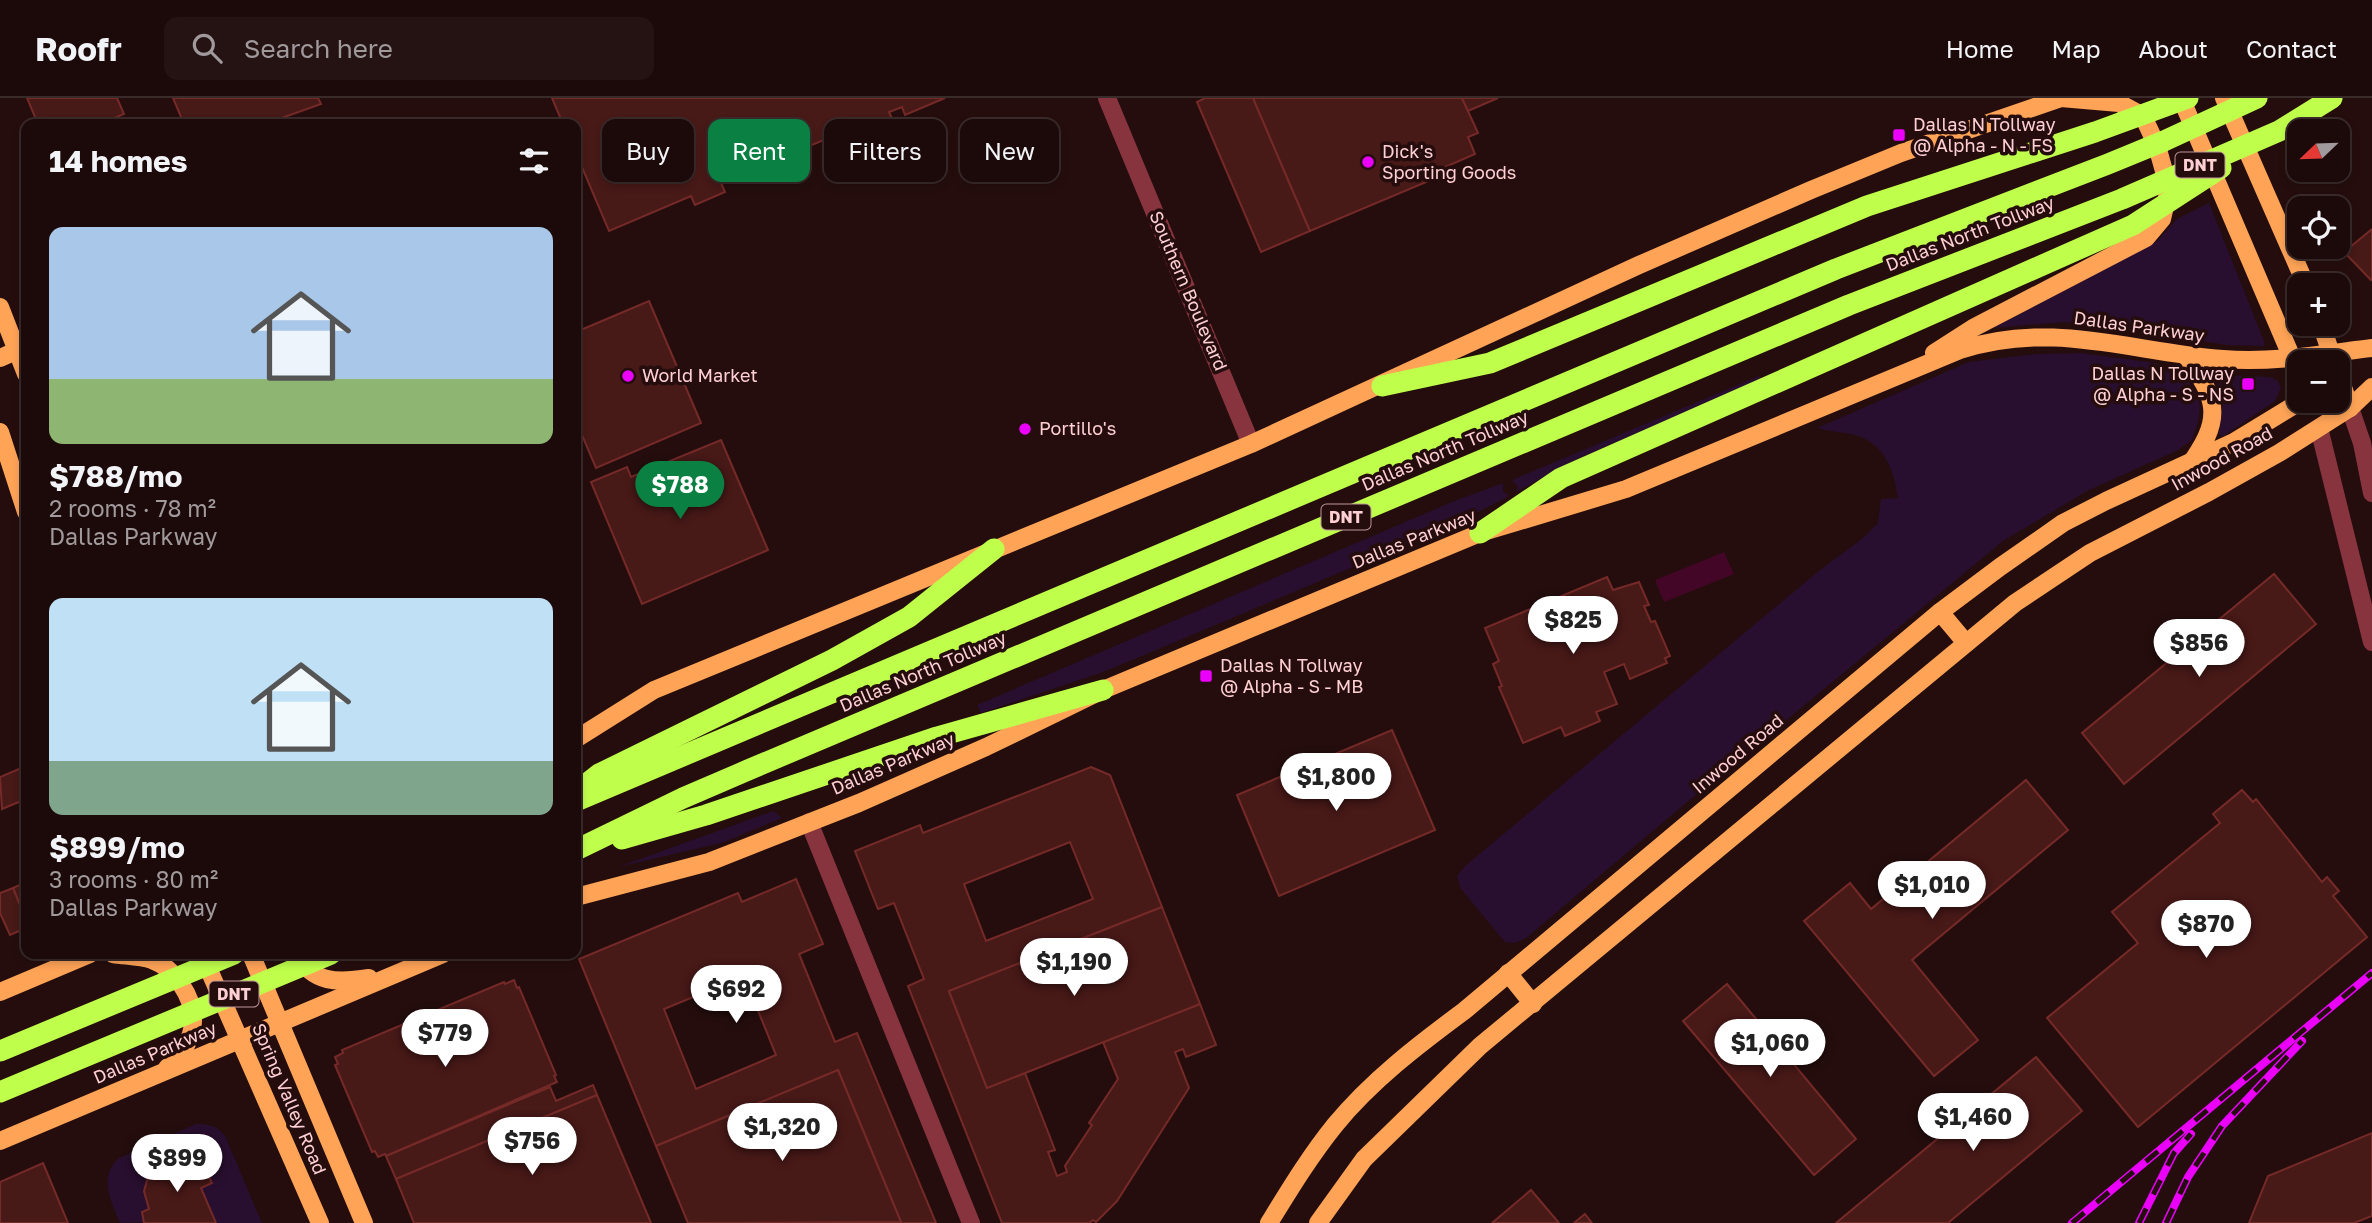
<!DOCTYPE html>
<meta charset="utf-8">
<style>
:root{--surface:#1c0a0a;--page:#251313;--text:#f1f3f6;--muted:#a09a9c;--line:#3a2b2b;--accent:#0b8043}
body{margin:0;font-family:"Golos Text",sans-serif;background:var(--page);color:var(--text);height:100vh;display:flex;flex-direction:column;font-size:26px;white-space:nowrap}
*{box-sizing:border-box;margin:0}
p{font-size:23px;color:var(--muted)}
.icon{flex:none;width:38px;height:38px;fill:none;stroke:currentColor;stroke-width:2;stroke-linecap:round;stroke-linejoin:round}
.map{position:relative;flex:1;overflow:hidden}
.side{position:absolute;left:21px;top:21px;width:560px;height:840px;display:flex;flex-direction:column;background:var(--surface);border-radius:14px;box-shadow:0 4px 10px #0003,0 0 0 2px var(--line)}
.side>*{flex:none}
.top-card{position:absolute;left:602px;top:21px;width:665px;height:63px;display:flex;gap:14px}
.needle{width:46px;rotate:247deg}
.tools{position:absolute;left:2287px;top:21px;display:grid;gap:14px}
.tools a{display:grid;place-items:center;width:63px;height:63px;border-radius:14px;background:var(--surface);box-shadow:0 4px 10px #0003,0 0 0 2px var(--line);font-size:35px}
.price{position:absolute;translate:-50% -60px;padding:0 16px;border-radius:24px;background:#fff;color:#222;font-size:23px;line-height:46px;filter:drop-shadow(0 2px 4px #0008)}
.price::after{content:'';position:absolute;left:50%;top:42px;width:21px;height:16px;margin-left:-10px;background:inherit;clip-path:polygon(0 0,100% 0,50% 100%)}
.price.selected{background:var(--accent);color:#fff}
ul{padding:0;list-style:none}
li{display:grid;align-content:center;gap:14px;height:371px;padding:0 28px}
li span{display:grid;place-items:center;height:217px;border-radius:14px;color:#555}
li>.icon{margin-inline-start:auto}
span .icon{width:126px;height:126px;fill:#fffc;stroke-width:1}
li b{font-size:30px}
h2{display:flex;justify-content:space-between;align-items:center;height:84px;padding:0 28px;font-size:30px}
.pill{padding:0 24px;border-radius:14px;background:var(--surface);box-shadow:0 4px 10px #0003,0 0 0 2px var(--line);font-size:24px;line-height:63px}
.pill.selected{background:var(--accent);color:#fff}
header{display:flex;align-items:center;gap:42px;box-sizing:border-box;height:98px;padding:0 35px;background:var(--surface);border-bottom:2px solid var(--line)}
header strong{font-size:33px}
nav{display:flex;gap:38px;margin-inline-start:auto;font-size:24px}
.search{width:490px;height:63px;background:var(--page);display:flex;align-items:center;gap:18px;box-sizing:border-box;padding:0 24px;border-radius:14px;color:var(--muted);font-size:26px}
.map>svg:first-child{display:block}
</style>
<header>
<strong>Roofr</strong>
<div class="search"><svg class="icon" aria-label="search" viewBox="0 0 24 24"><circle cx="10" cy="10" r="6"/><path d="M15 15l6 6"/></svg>Search here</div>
<nav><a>Home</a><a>Map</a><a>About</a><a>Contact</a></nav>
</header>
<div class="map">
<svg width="2372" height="1125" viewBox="0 0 2372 1125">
<rect width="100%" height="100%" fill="#250d0d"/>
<g fill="#290f2f">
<polygon points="2209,105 2264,243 2264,248 2227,247 2144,234 2065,224 1993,230 2157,143 2177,121"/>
<path d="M 2081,255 L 2155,265 L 2180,273 L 2198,296 L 2200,310 L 2198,324 L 2192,342 L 2178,352 L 2087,393 L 2003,443 L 1668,720 L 1526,840 L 1515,845 L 1505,844 L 1461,791 L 1457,778 L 1465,768 L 1820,472 L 1863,440 L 1878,425 L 1881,401 L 1898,400 C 1894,375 1887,350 1861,339 C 1848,334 1831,334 1817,330 L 1969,264 L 2037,256 Z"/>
<polygon points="2221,277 2270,279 2278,283 2281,290 2275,303 2269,307 2222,339 2219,336 2223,304 2215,280 2216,278"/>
<polygon points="1759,278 1762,283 1577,361 1516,394 1518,389 1512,382"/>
<polygon points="1503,385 1503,393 1509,398 1455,426 1149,555 1103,574 981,615 977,607 1452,404"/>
<polygon points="773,713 782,720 721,745 618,769"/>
<path d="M 196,1026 C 210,1026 217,1028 225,1038 L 262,1125 L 216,1125 L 201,1090 L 211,1085 C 194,1037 129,1063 149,1111 L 142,1115 L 146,1124 L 120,1125 C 111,1104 98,1078 119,1060 Z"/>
</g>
<polygon fill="#440627" points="1724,454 1734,476 1664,504 1655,482"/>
<g fill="#471917" stroke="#752a28" stroke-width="2" fill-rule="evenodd">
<polygon points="27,0 117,0 124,16 100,26 38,26"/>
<polygon points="173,0 318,0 321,6 265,26 184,26"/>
<polygon points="552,0 945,0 905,17 902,9 889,14 894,25 868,36 863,25 853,29 856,38 840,45 836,37 787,57 793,72 770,81 764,67 721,85 725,94 695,107 691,98 609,133 576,55 576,26 563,26"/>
<polygon points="1205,0 1253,0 1310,133 1261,154 1197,4"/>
<polygon points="1253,0 1462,0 1478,35 1468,39 1475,56 1436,73 1431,82 1310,133"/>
<polygon points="1462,0 1498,0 1468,13"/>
<polygon points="2372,131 2372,181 2371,182 2344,154"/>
<polygon points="649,203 701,325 596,370 576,323 576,234"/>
<polygon points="721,342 768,452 642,506 591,384 627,369 631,379"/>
<polygon points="2274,476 2316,526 2124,686 2082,635"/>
<polygon points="1607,479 1613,492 1639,484 1649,507 1644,508 1651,524 1655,523 1670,558 1665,560 1667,565 1630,581 1624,566 1604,574 1617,606 1596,614 1600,623 1565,638 1561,629 1523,645 1499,589 1502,588 1493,566 1499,563 1485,530"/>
<polygon points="1392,632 1435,732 1279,798 1237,697"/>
<polygon points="26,668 26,701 2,711 0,679"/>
<path d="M 1091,669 L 1110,677 L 1162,809 L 949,893 L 987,990 L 1025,975 L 1055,1052 L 1048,1054 L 1057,1078 L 1067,1074 L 1065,1068 L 1092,1027 L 1089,1025 L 1118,981 L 1103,944 L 1200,906 L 1216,947 L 1186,959 L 1183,951 L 1175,954 L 1189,990 L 1117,1103 L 1096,1124 L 1093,1122 L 1089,1125 L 1002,1125 L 908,888 L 924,881 L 894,805 L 878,811 L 855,753 L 920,727 L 923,735 ZM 1070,744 L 1093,801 L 986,843 L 964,786 Z"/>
<polygon points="2026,682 2068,732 1912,862 1978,942 1934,978 1804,823 1850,785 1871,811"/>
<polygon points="2242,692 2253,704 2256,701 2322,784 2327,779 2339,793 2333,798 2367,839 2138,1029 2047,920 2138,845 2112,814 2220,725 2213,716"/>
<path d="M 796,781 L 823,846 L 799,856 L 835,944 L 857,935 L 936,1125 L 899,1125 L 901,1124 L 838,972 L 656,1048 L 579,861 L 738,795 L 742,804 ZM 744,878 L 776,957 L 696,991 L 664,911 Z"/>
<polygon points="26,784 26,822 13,790"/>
<polygon points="13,790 26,822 26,830 10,837 0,815 0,795"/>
<polygon points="1162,809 1200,906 987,990 949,893"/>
<polygon points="514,882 517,890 519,889 556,977 554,978 557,984 386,1058 385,1056 378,1059 375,1053 372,1054 335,967 338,966 335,959 343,955 342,952 504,884 505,886"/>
<polygon points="1727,886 1856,1041 1814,1077 1683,923"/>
<polygon points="2036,959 2082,1013 1948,1125 1836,1125"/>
<polygon points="838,972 901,1124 688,1125 656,1048"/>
<polygon points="593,987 597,997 396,1081 386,1058 550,989 556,1003"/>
<polygon points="597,997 651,1125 414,1125 396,1081"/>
<polygon points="2372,1035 2372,1118 2354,1125 2249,1125 2268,1078"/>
<polygon points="179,1059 196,1064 208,1077 212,1085 201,1090 216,1125 144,1125 142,1114 149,1111 144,1093 149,1076 162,1063"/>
<polygon points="43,1065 68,1125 0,1125 0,1084"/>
<polygon points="1531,1092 1559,1125 1492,1125"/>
<polygon points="1585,1116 1592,1125 1574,1125"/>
</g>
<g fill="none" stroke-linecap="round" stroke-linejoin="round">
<g stroke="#87343f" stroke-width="18">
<polyline points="1107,0 1251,346"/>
<polyline points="2350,310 2362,345 2372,395"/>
<polyline points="2319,330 2372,544"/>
<polyline points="809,724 971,1125"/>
</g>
<g stroke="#ffa457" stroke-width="18">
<polyline points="2181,0 2292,260 2300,284"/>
<polyline points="2224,0 2306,187"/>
<polyline points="0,209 26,276"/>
<polyline points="2321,226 2334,264"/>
<polyline points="1934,255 1973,230 2146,140 2162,121 2169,91 2157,48 2143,18 2119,5 2061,0"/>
<path d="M 2186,258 C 2215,299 2224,317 2193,362"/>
<polyline points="0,260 18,252"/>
<polyline points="2338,274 2350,310"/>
<polyline points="2316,303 2350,310"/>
<polyline points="0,334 26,414"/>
<polyline points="1940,514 1966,545"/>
<polyline points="576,641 654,592 1251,346 1639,167 1811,92 1901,55 2061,0"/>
<path d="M 576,799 L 709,764 L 859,705 L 986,649 L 1103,592 L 1480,435 L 1626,391 L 1960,252 C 2054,222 2130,254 2223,261 C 2273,265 2323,256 2372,250"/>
<path d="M 113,856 C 125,858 140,858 152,862 C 174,870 194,899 193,923 C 193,941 180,960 167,970"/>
<polyline points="202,856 320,1125"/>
<polyline points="251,856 364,1125"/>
<path d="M 297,856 C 313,886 338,885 369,880"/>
<polyline points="1508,875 1533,906"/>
<polyline points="0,894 90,856"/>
<polyline points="0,1043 443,856"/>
<path d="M 1269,1125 C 1290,1091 1310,1058 1335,1027 C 1371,983 1418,947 1464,913 L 1940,514 L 2000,469 L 2063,425 L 2106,403 L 2234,344 L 2301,303"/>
<polyline points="1318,1125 1364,1061 1480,948 2015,505 2090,455 2209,394 2279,355 2350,310 2372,289"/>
</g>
<g stroke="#bfff4b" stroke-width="21">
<polyline points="1382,288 1490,265 1867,108 2095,34 2188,0"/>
<polyline points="1480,435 1561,380 2133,127 2221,70"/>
<polyline points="576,694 599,676 832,562 909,519 994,451"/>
<polyline points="576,703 1836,171 2108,66 2164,43 2257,0"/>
<polyline points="622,741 706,717 937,639 1103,592"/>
<polyline points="576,752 683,700 748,672 1849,207 2122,101 2279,33 2332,0"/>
<polyline points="0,953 234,856"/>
<polyline points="0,994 331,856"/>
</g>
<defs>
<g id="rail">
<polyline points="2072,1125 2372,875"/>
<polyline points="2139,1125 2174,1055 2191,1036"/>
<polyline points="2166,1125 2188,1079 2222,1028 2302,943"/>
</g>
</defs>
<use href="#rail" stroke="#eb00fb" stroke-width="8"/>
<use href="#rail" stroke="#250d0d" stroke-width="5" stroke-dasharray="16" stroke-linecap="butt"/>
</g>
<g fill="#eb00fb" stroke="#250d0d" stroke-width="2.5">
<rect x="1892" y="30" width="14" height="14" rx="3.5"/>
<circle cx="1368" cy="64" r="7"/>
<circle cx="628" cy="278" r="7"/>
<rect x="2241" y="279" width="14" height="14" rx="3.5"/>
<circle cx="1025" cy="331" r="7"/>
<rect x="1199" y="571" width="14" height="14" rx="3.5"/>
</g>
<g text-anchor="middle" stroke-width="7" stroke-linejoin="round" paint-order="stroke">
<g fill="#250d0d" stroke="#be9698" stroke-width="2">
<rect x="2175.5" y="54.5" width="49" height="25" rx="5"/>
<rect x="1321.5" y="406.5" width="49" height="25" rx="5"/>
<rect x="209.5" y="883.5" width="49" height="25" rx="5"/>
</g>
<g font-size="16" font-weight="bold" fill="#ffd0d3">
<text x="2200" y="73">DNT</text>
<text x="1346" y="425">DNT</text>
<text x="234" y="902">DNT</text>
</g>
<g font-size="18" fill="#ffd0d3" stroke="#250d0d" text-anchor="start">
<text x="1913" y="33">Dallas N Tollway<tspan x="1913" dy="21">@ Alpha - N - FS</tspan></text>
<text x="1382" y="60">Dick's<tspan x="1382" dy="21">Sporting Goods</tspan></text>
<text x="2234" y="282" text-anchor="end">Dallas N Tollway<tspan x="2234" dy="21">@ Alpha - S - NS</tspan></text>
<text x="642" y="284">World Market</text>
<text x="1039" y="337">Portillo's</text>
<text x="1220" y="574">Dallas N Tollway<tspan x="1220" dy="21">@ Alpha - S - MB</tspan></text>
</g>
<g font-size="18" fill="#ffd0d3" stroke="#250d0d">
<text transform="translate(1970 136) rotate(-21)" y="6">Dallas North Tollway</text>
<text transform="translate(1188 193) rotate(67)" y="6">Southern Boulevard</text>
<text transform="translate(2139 229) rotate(8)" y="6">Dallas Parkway</text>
<text transform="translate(1445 353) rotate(-23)" y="6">Dallas North Tollway</text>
<text transform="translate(2222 361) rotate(-29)" y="6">Inwood Road</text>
<text transform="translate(1414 441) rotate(-22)" y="6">Dallas Parkway</text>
<text transform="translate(923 574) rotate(-23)" y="6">Dallas North Tollway</text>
<text transform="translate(1738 656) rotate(-40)" y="6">Inwood Road</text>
<text transform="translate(893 666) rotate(-23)" y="6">Dallas Parkway</text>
<text transform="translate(155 955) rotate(-23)" y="6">Dallas Parkway</text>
<text transform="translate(289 1001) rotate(67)" y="6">Spring Valley Road</text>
</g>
</g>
</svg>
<div class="tools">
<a><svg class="needle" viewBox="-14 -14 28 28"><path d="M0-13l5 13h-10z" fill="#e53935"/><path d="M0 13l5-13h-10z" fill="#a09a9c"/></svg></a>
<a><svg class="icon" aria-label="locate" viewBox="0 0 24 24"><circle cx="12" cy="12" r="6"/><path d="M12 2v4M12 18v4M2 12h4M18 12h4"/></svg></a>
<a>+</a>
<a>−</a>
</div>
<b class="price selected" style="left:680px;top:423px">$788</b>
<b class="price" style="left:1573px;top:558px">$825</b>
<b class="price" style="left:2199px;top:581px">$856</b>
<b class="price" style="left:1336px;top:715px">$1,800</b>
<b class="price" style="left:1932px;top:823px">$1,010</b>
<b class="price" style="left:2206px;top:862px">$870</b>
<b class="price" style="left:1074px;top:900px">$1,190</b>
<b class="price" style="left:736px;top:927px">$692</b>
<b class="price" style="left:445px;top:971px">$779</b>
<b class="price" style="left:1770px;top:981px">$1,060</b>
<b class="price" style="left:1973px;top:1055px">$1,460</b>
<b class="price" style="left:782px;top:1065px">$1,320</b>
<b class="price" style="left:532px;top:1079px">$756</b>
<b class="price" style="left:177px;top:1096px">$899</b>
<div class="top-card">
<a class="pill">Buy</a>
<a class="pill selected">Rent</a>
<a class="pill">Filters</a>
<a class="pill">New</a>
</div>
<section class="side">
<h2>14 homes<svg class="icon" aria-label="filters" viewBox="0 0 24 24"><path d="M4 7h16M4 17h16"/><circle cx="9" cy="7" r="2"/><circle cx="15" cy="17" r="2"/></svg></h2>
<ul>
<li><span style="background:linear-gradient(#a9c7e8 70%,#8fb573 0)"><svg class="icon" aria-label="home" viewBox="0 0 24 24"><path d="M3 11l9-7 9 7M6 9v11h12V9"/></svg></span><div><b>$788/mo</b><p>2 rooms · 78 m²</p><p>Dallas Parkway</p></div></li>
<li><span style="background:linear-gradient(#bfe0f5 75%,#7fa58c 0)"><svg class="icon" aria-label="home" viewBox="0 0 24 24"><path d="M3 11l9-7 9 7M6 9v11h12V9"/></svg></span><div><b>$899/mo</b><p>3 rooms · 80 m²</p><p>Dallas Parkway</p></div></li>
</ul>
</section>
</div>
